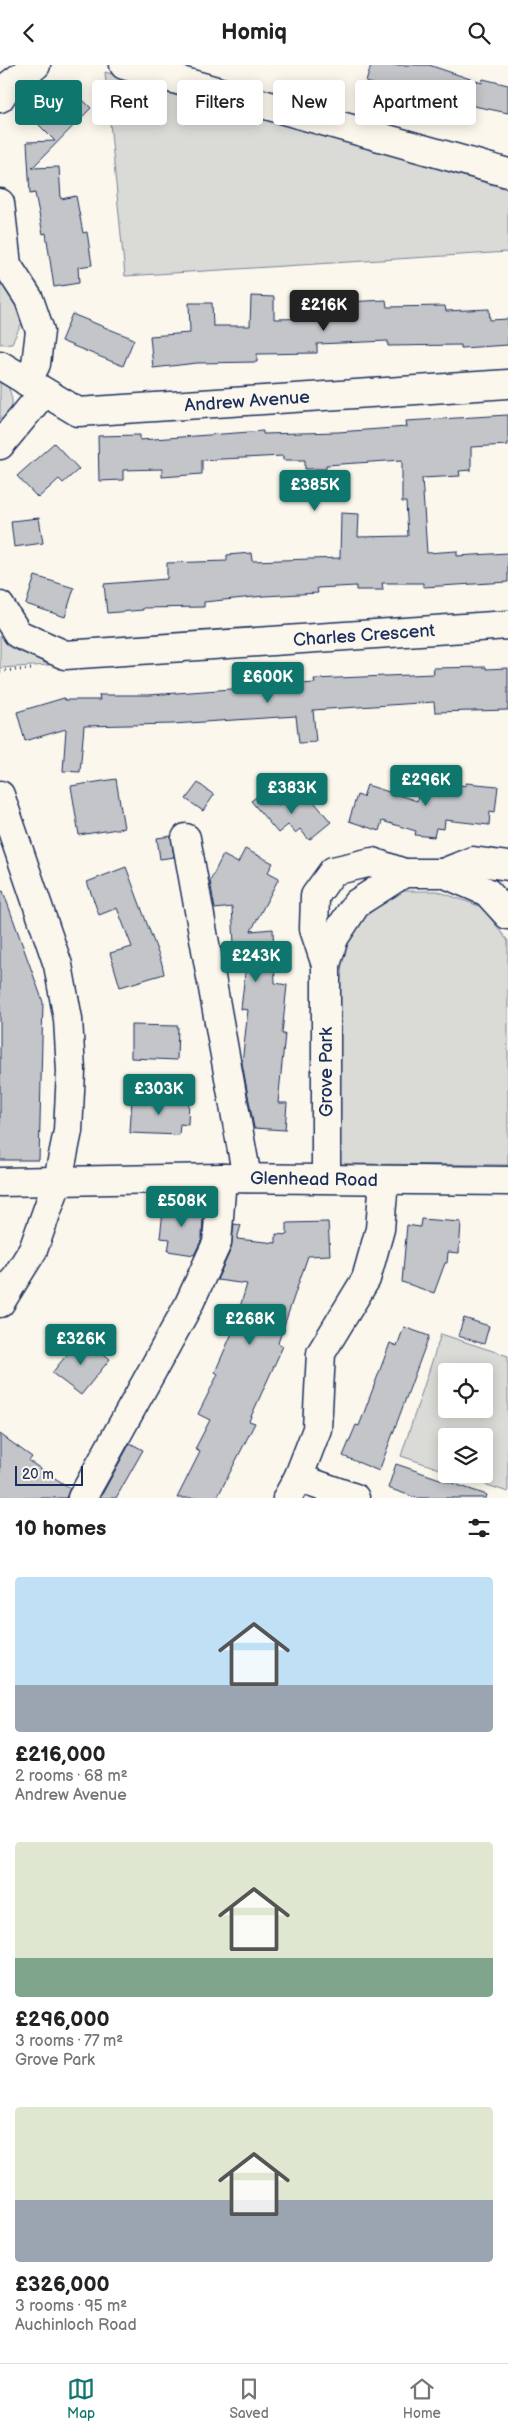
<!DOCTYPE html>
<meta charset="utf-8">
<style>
:root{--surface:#fff;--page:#f2f2f2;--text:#222;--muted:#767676;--line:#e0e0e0;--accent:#0f766e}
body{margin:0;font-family:"Balsamiq Sans",sans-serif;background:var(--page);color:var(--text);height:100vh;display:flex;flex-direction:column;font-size:19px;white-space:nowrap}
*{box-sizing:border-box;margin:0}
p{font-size:16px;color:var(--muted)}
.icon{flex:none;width:28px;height:28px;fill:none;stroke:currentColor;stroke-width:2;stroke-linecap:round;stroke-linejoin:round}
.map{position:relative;height:1433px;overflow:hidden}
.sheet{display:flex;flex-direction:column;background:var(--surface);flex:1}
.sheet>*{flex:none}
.banner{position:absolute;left:15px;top:15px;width:479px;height:45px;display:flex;gap:10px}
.tools{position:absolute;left:438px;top:1298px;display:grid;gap:10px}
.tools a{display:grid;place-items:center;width:55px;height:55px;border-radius:5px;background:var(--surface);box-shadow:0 2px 12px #0003;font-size:25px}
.scale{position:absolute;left:15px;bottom:12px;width:68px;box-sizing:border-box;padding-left:5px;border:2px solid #1b2f5e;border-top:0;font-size:14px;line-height:18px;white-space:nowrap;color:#1b2f5e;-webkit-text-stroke:4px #fbf7ec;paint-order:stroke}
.price{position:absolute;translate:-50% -42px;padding:0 11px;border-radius:5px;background:var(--accent);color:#fff;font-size:16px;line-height:32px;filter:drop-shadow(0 1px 2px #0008)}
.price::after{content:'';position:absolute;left:50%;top:30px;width:15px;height:11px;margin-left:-8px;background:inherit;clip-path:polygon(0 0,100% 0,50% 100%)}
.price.selected{background:#222;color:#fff}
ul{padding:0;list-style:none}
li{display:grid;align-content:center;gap:10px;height:265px;padding:0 15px}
li span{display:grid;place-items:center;height:155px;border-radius:5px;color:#555}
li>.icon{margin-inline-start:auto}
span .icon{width:90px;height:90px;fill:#fffc;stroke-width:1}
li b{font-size:21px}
h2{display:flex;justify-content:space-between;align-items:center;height:60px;padding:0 15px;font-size:21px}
.chip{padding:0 18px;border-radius:5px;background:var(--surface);box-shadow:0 2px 12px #0003;font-size:18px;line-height:45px}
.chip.selected{background:var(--accent);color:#fff}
header{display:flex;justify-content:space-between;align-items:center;height:65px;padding:0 15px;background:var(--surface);font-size:22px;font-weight:800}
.tab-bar{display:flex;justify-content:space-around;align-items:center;height:70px;border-top:1px solid var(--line);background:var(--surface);font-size:14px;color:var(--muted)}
.tab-bar a{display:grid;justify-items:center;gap:2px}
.tab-bar .selected{color:var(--accent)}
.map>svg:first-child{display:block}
</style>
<header><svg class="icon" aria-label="back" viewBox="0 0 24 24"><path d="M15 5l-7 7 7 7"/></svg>Homiq<svg class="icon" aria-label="search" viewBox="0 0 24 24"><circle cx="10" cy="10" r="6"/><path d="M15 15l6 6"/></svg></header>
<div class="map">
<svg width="508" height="1433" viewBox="0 0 508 1433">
<rect width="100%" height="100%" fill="#fbf7ec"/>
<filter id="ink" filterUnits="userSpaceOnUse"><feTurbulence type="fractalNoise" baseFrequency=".02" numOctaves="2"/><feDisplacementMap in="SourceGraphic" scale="10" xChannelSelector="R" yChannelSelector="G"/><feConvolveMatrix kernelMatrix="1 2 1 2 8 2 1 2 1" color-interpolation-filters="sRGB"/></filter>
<g filter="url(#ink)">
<g fill="#dadad7" stroke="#7a849a" fill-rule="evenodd">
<polygon points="105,7 508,124 508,187 125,211"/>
<polygon points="0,200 26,250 12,278 0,279"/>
<path d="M 0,312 L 4,313 C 15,335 16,344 0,364 Z"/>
<polygon points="0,558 48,593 49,600 0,603"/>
<path d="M 398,826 L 437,826 L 482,842 L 508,876 L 508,1100 L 340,1099 L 340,902 C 347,863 367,848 398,826 Z"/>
<path d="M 441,1269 L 508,1291 L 508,1427 L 454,1409 L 484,1409 L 484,1371 L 446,1371 L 446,1406 L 401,1391 ZM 446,1306 L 484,1306 L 484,1344 L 446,1344 Z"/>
</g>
<g fill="#c3c5c9" stroke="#1b2f5e">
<polygon points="371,0 429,0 482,18 483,14 508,20 508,48 469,40 444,32 442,39 366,17"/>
<polygon points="69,21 91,43 32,103 59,102 61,134 76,131 83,168 87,167 92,200 78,202 79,218 54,222 46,168 43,169 35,128 30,129 27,77 55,76 35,56"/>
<polygon points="251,231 274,232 274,254 328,253 326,238 386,235 387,242 445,241 446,246 489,244 490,255 508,254 508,280 461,283 461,280 388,281 388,276 317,279 317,288 257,289 257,297 197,298 153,303 150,271 190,268 189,238 212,238 213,261 250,261"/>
<polygon points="72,249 134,274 123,301 61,276"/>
<polygon points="508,350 508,380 471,382 471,405 459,406 460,411 422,413 427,488 457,486 457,491 508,488 508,517 423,522 423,518 382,518 383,525 356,525 356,521 317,523 318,528 264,531 204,537 204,542 143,543 143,545 107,548 104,519 167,514 167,498 227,496 227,490 251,488 252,496 340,493 341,448 359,449 358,472 408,471 406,437 402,437 402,395 326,400 326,404 305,404 305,395 283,395 283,391 202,395 202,409 162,412 162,404 123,405 123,415 99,416 98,371 140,370 140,375 263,366 263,369 338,367 407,362 406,356"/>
<polygon points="54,378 79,404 63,418 59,414 38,433 17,411"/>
<polygon points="39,453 43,478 14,482 11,456"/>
<polygon points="35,511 74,523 65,552 26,539"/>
<polygon points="486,602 486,604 508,603 508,645 435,647 434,637 313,645 316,677 299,678 296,651 173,659 84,661 80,707 63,706 66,664 25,676 17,647 64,633 65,635 100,635 99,630 149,630 315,618 314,614 434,609 433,603"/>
<polygon points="116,714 124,763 79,770 71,721"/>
<polygon points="430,715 466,721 466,718 498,721 495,747 490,746 489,760 445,755 444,764 436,763 434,772 415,770 416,766 382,756 379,766 349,756 357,730 363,732 367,720 417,736 418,729 428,730"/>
<polygon points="198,718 214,730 203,746 186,734"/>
<polygon points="266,725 278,740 287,733 295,742 309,731 331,757 309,775 300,764 295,768 288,760 278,768 251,736"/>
<polygon points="171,771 174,792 160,794 157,773"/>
<polygon points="245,784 273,798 268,807 279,813 251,866 273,864 275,918 287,920 282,969 285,969 278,1038 287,1038 285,1065 254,1063 242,998 248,945 241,944 247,890 238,890 235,897 232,842 215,844 210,816 223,790 238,798"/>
<polygon points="126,802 162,899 164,909 120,922 110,888 132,882 117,843 99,850 87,817"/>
<polygon points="3,826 43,937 39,1095 0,1095 0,827"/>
<polygon points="131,960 178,961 177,995 131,993"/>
<polygon points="132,1032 189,1034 188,1060 180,1059 179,1070 130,1068"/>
<polygon points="164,1137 198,1141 197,1149 203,1150 202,1174 194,1190 168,1186 170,1174 160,1173"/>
<polygon points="421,1154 461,1157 459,1188 448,1187 447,1198 445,1198 434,1228 402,1217 407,1160 420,1162"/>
<polygon points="328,1157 330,1190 308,1191 278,1278 283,1281 249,1356 255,1358 217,1433 177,1433 200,1387 195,1384 210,1355 198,1349 218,1309 215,1307 243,1243 240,1242 247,1219 217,1215 231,1184 234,1159 241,1160 237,1174 276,1178 276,1169 287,1170 287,1158"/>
<polygon points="464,1253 489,1261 484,1279 458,1271"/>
<polygon points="404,1262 429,1271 379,1406 343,1391 356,1360 359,1361 390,1278 397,1281"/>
<polygon points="82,1271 110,1294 81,1330 52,1308"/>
<polygon points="0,1369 32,1392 29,1396 70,1423 66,1433 0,1433"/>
<polygon points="130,1378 143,1385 116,1433 100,1433"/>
<polygon points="396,1399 487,1430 486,1433 417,1433 388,1423"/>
</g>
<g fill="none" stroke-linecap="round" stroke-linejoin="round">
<defs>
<g id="minor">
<polyline points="124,0 508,108"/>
<polyline points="0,33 7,22 36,0"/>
<polyline points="0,138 7,200 29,234 40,266 36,299 27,317"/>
<polyline points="0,300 78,347 508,319"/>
<polyline points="0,380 43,328"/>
<polyline points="0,541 18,569 65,590 508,560"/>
<polyline points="186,773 247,1113"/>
<polyline points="443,808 473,796 508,801"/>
<polyline points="326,900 314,864 315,831 333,806 372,797 404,808"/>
<polyline points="326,1113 326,900 334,873 357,838 404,808 443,808 487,827 508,850"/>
<polyline points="0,1117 222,1113 508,1116"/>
<polyline points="298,1413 355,1433"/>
<polyline points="82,1433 188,1241 217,1178 222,1113"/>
<polyline points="287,1433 298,1413 317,1364 321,1288 366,1214 380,1164 384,1115"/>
</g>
<polyline id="major" points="0,730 58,900 68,954 71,1006 68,1066 58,1115 33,1185 0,1238"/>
</defs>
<use href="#minor" stroke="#1b2f5e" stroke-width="31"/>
<use href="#major" stroke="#1b2f5e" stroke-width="31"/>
<polyline stroke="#1b2f5e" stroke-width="3" stroke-dasharray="1 4" stroke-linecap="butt" points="0,606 32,604"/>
<use href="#minor" stroke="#fbf7ec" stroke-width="28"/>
<use href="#major" stroke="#fbf7ec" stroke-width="28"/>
</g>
</g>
<g text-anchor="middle" stroke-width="4.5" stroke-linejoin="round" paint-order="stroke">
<g font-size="18" fill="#1b2f5e" stroke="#fbf7ec">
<text transform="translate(247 336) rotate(-4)" y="6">Andrew Avenue</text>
<text transform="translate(364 570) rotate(-4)" y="6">Charles Crescent</text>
<text transform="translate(326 1007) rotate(-90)" y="6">Grove Park</text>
<text transform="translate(314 1114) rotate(1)" y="6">Glenhead Road</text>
</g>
</g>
</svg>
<div class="tools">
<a><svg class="icon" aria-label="locate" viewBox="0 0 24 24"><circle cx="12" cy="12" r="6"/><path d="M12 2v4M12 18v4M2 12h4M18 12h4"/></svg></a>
<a><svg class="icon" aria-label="layers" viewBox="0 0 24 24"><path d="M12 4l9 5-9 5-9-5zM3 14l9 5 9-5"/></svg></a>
</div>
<div class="scale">20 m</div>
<b class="price selected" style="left:324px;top:267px">£216K</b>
<b class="price" style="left:315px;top:447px">£385K</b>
<b class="price" style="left:268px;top:639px">£600K</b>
<b class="price" style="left:426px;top:742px">£296K</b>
<b class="price" style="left:292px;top:750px">£383K</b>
<b class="price" style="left:256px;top:918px">£243K</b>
<b class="price" style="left:159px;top:1051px">£303K</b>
<b class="price" style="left:182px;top:1163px">£508K</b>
<b class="price" style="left:250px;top:1281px">£268K</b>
<b class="price" style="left:81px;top:1301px">£326K</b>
<div class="banner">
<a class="chip selected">Buy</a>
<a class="chip">Rent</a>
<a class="chip">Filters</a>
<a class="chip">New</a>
<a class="chip">Apartment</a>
</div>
</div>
<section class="sheet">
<h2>10 homes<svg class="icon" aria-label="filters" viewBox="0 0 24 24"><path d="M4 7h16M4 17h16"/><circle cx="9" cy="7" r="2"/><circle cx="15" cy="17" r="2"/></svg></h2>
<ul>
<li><span style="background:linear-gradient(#bfe0f5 70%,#9aa5b1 0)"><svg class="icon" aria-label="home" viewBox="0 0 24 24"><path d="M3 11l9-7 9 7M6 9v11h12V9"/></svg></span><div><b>£216,000</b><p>2 rooms · 68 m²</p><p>Andrew Avenue</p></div></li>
<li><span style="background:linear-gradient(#dfe7d0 75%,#7fa58c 0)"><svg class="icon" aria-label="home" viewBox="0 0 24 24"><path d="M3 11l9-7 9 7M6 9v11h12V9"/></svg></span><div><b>£296,000</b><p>3 rooms · 77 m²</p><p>Grove Park</p></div></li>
<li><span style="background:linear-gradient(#dfe7d0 60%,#9aa5b1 0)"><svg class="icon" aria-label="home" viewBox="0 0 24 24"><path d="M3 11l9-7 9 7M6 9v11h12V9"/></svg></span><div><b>£326,000</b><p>3 rooms · 95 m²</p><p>Auchinloch Road</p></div></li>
</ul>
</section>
<nav class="tab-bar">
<a class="selected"><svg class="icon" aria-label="map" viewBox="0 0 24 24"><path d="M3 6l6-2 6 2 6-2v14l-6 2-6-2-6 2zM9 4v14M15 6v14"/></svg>Map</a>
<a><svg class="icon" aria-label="saved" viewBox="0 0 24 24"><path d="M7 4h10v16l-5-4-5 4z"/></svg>Saved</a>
<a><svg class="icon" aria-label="home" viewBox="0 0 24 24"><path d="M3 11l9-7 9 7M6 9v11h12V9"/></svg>Home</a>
</nav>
